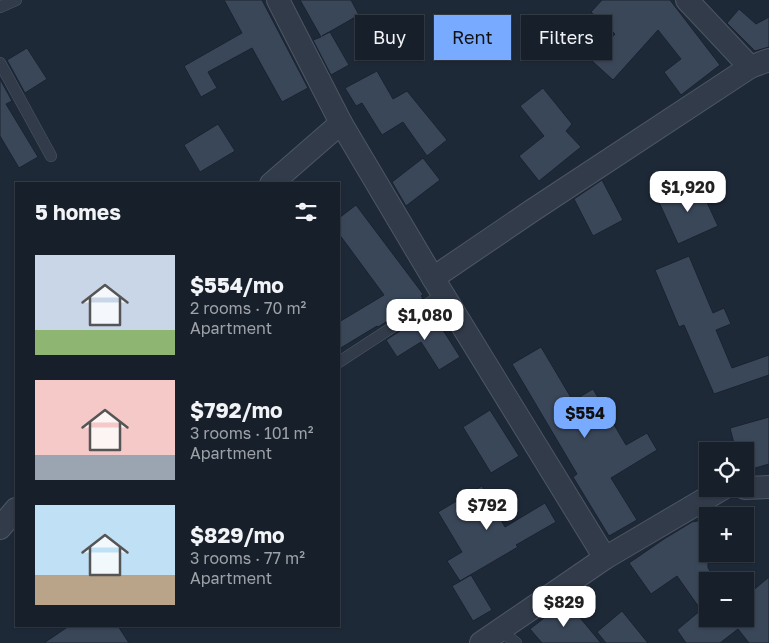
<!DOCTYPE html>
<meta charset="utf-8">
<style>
:root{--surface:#161f2a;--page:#232c36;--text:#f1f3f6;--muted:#9ea2a8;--line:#353d47;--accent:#78abff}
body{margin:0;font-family:"Golos Text",sans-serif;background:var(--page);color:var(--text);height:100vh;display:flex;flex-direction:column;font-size:19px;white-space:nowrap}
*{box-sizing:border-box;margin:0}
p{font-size:16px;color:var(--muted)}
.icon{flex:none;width:28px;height:28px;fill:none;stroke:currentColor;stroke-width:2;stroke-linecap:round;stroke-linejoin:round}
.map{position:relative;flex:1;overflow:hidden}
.panel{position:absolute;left:15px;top:182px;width:325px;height:445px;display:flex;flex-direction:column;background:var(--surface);border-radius:0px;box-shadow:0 1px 4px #0004,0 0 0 1px var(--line)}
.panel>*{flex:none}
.guide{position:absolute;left:355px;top:15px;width:339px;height:45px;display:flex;gap:10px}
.tools{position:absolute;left:699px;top:442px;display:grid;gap:10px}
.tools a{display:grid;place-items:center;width:55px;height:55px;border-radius:0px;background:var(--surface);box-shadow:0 1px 4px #0004,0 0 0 1px var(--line);font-size:25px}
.price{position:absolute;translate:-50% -42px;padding:0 11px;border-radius:10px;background:#fff;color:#222;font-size:16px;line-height:32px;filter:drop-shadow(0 1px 2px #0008)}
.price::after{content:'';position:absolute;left:50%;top:30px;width:15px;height:11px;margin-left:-8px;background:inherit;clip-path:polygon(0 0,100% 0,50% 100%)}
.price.current{background:var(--accent);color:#111}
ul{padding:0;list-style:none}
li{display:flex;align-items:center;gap:15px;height:125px;padding:0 20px}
li span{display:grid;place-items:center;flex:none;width:140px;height:100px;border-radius:0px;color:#555}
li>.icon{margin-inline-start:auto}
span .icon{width:60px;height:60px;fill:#fffc;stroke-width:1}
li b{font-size:21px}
h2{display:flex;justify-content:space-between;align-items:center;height:60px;padding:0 20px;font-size:21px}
.tag{padding:0 18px;border-radius:0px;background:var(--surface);box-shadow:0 1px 4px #0004,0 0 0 1px var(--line);font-size:18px;line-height:45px}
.tag.current{background:var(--accent);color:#111}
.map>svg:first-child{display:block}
</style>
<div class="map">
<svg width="769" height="643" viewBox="0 0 769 643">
<rect width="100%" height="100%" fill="#1e2938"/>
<g fill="#3a4759" stroke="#1a222f">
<polygon points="224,0 262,0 308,88 282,102 252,48 208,72 217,88 201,97 184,66 242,33"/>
<polygon points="300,0 351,0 359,15 322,36 330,32 349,65 331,75 313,40 321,37"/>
<polygon points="602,0 670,0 720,65 681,95 664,72 681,59 658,30 613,80 591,60 615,34 591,12"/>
<polygon points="739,9 756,24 769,17 769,47 755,51 727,23"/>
<polygon points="27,48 47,79 25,93 7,60"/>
<polygon points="377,71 393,99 407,91 447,140 427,156 403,122 382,135 362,103 356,106 345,88"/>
<polygon points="0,79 12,101 6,104 38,157 19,168 0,136"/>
<polygon points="543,88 572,124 566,131 581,147 539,181 519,156 544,136 520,106"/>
<polygon points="218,124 235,151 200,172 184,145"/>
<polygon points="423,158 440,180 406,206 392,182"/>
<polygon points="602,180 623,220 593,236 574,199"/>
<polygon points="697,181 718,226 678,244 658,200"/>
<polygon points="356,205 423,294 421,296 423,298 378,327 377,326 339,349 339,322 384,295 339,234 339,218"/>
<polygon points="689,256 713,313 724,308 731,324 716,330 732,368 769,355 769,375 714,394 684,325 679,327 655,270"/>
<polygon points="431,311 460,357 439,370 421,342 397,357 386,340"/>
<polygon points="541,347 573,401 593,389 626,445 647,433 657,450 611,478 637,520 609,536 573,477 577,474 512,364"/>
<polygon points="490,410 519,456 491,473 463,427"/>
<polygon points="769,417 769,464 745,471 745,451 736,451 730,428"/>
<polygon points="482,486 505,527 545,503 556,522 516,545 518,547 460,581 447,561 462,552 438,512"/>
<polygon points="708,519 708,568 717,581 708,581 708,619 745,619 745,597 769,577 769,643 749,643 738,629 720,643 686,643 677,630 701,610 677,576 651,594 629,563 664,539 692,522"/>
<polygon points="471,575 492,610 473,621 452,586"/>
<polygon points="566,601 601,643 542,643 530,629"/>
<polygon points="622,611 648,643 606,643 597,632"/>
<polygon points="69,626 118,626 129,643 44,643"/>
</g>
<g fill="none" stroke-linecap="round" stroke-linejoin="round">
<defs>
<g id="service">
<polyline points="0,7 16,0"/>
<polyline points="0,63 51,156"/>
<polyline points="339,362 443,294"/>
<polyline points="500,630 516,643"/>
</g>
<g id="minor">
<polyline points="278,0 341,123 433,278 533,210 750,67"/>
<polyline points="687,0 750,67 769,60"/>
<polyline points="271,184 341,123"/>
<polyline points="433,278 605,558"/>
<polyline points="745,488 769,487"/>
<polyline points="0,528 16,509"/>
<polyline points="481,643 605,558 722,489"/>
</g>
</defs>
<use href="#service" stroke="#4d5664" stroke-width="12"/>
<use href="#minor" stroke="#4d5664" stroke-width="24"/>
<use href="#service" stroke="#323b49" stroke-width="11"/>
<use href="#minor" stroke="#323b49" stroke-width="22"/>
</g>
</svg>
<div class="tools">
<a><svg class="icon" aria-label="locate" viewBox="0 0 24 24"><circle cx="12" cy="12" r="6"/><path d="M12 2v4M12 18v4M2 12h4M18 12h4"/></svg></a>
<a>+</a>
<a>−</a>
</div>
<b class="price" style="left:688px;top:213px">$1,920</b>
<b class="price" style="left:425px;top:341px">$1,080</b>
<b class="price current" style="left:585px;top:439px">$554</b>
<b class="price" style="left:487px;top:531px">$792</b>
<b class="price" style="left:564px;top:628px">$829</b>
<div class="guide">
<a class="tag">Buy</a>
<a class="tag current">Rent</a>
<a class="tag">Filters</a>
</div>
<section class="panel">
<h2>5 homes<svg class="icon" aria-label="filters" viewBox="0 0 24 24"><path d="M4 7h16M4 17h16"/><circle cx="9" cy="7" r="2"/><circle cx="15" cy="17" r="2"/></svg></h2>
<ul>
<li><span style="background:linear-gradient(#c9d6e8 75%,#8fb573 0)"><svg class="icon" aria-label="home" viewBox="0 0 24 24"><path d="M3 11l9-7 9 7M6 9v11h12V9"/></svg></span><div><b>$554/mo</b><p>2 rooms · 70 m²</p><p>Apartment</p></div></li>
<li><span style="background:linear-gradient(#f6c9c9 75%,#9aa5b1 0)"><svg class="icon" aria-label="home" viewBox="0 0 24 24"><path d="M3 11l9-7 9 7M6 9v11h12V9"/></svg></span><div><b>$792/mo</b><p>3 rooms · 101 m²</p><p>Apartment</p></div></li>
<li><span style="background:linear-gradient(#bfe0f5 70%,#b9a48a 0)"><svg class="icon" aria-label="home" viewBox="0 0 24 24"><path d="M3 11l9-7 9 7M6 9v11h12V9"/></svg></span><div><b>$829/mo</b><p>3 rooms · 77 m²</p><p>Apartment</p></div></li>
</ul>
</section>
</div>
